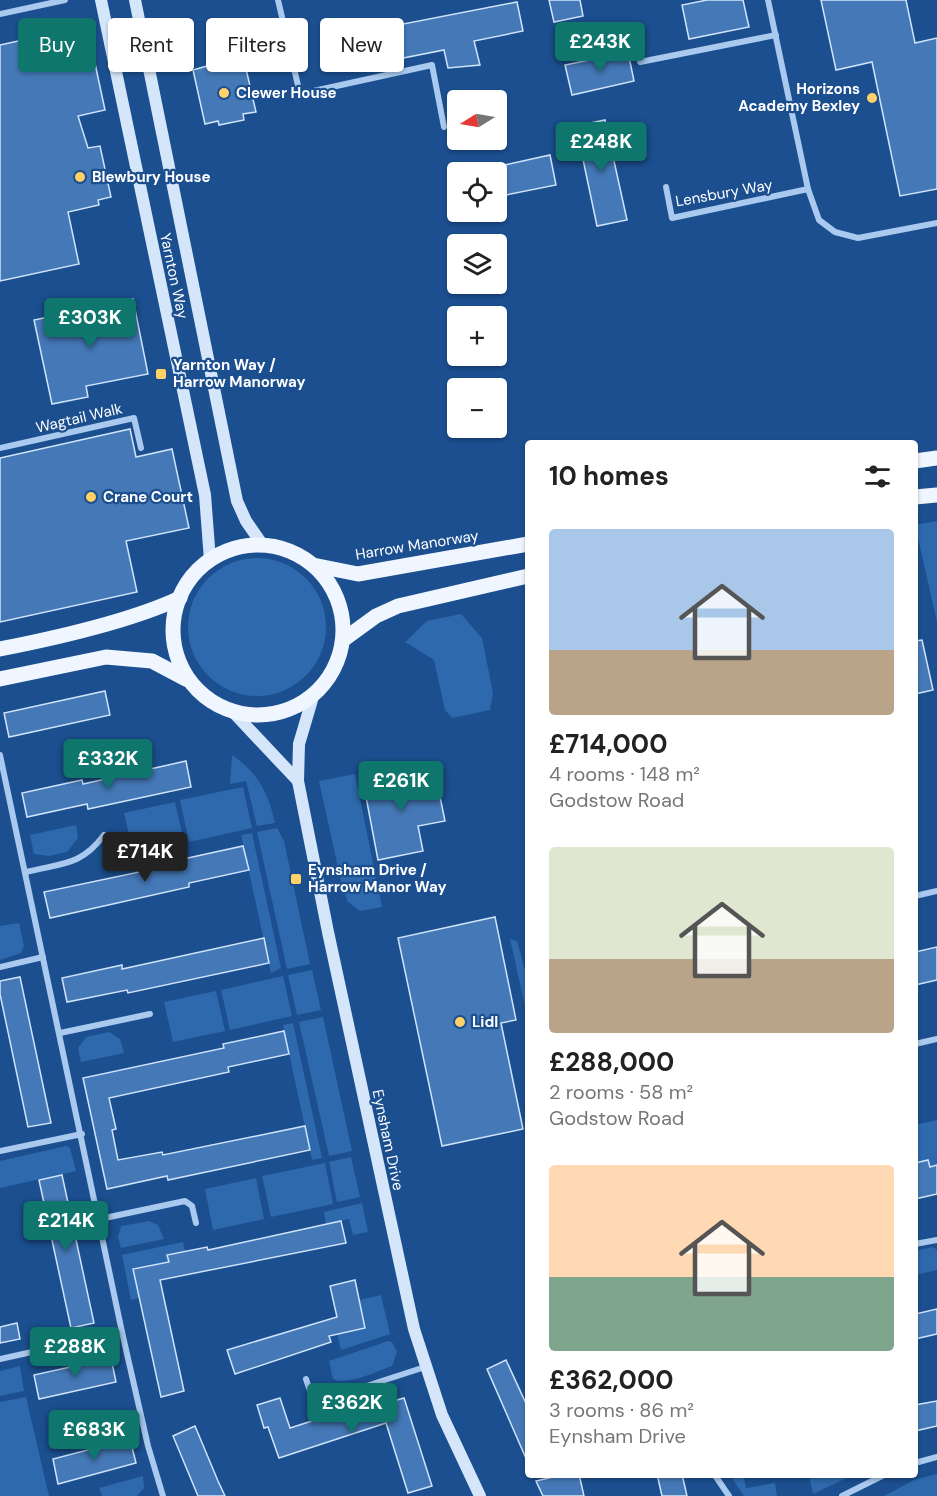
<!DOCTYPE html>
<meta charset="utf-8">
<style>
:root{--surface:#fff;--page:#f6f6f6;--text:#222;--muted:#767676;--accent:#0f766e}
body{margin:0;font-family:"DM Sans",sans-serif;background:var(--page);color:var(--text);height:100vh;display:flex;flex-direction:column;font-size:22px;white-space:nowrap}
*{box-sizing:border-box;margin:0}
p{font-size:20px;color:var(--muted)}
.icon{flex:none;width:33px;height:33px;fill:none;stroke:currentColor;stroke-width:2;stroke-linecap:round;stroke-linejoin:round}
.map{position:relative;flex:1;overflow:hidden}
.drawer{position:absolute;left:525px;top:440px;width:393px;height:1038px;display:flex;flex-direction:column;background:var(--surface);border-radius:6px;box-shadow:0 2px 4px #0004}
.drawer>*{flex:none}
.banner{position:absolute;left:18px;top:18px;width:417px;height:54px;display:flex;gap:12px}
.needle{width:39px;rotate:259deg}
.controls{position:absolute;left:447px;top:90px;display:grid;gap:12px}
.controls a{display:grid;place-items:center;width:60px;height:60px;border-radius:6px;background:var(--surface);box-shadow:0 2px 4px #0004;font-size:30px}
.price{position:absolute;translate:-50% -51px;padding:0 14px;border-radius:6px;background:var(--accent);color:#fff;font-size:20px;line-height:39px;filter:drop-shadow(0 2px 3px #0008)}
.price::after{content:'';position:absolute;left:50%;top:36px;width:18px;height:14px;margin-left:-9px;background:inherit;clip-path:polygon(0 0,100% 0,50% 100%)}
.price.on{background:#222;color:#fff}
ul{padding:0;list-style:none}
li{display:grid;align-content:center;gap:12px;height:318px;padding:0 24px}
li span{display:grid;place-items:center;height:186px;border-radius:6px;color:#555}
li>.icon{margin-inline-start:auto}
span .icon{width:108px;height:108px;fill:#fffc;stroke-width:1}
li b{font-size:26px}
h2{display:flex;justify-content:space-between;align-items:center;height:72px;padding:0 24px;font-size:26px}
.tag{padding:0 21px;border-radius:6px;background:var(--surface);box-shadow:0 2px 4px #0004;font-size:21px;line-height:54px}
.tag.on{background:var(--accent);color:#fff}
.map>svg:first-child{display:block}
</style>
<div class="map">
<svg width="937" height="1496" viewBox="0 0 937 1496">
<rect width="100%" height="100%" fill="#1b4f8f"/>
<g fill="#2e69ad">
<polygon points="937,521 937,622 915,525"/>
<circle cx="257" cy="627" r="69"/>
<polygon points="461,614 482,638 493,693 490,710 452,718 445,710 434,660 405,642 427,621"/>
<path d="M 232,755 C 258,773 268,792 275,823 L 257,826 L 246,781 L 230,784 Z"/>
<polygon points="355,774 382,907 360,911 348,902 342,886 319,781"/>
<polygon points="243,787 252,828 189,842 180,800"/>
<polygon points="175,802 184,842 133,853 124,813"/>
<polygon points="76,825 78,838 67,852 49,856 34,854 30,835"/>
<polygon points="277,828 284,841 310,964 287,969 257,832"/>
<polygon points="252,833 281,968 271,973 241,835"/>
<polygon points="19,923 24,946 21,953 0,960 0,926"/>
<polygon points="510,939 517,941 528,981 528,1019"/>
<polygon points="312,970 321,1010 297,1015 288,975"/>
<polygon points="283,976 292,1016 230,1030 221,990"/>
<polygon points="216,991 225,1031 173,1042 164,1002"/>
<polygon points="323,1017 352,1151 329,1156 299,1022"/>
<polygon points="293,1023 322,1158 312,1160 283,1025"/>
<polygon points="109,1032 120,1039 124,1053 81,1062 78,1048 86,1037"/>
<polygon points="937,1120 937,1165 930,1167 928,1160 915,1163 915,1125"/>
<polygon points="66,1146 70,1148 76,1171 0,1188 0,1161"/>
<polygon points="351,1157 360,1197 337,1202 329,1162"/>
<polygon points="325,1163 333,1204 271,1217 262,1176"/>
<polygon points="256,1178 264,1219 213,1230 205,1189"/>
<polygon points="362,1203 368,1232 353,1235 349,1219 326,1224 324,1212"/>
<polygon points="149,1221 158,1225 164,1239 121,1248 118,1237 121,1226"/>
<polygon points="183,1242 185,1251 167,1255 169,1264 134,1269 139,1298 131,1300 122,1255"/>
<polygon points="933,1247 937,1250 937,1270 915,1275 915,1251"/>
<polygon points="381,1295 390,1334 341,1350 337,1334 365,1328 359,1300"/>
<path d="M 388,1341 L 392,1342 L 397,1352 L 392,1366 C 377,1371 348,1386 333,1379 L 329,1361 Z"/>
<polygon points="20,1366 24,1391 0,1396 0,1371"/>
<polygon points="26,1397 49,1496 0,1496 0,1402"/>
<polygon points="811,1474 853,1474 853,1475 813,1494 809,1475"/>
<polygon points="937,1474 937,1496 884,1496 914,1480"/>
<polygon points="730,1475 743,1475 746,1488 775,1483 777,1496 744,1496"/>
<polygon points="143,1476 144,1488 137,1496 102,1496 99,1488"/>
</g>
<g fill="#4478b7" stroke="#cfe3fa" stroke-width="1.5">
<polygon points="549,0 580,0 583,16 554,22"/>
<polygon points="707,0 743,0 749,27 689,39 682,5"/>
<polygon points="821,0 906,0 915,43 937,38 937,189 900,196 872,62 836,70"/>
<polygon points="517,2 523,31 474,41 480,65 448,68 444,50 388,61 388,58 373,61 367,31"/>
<polygon points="87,26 105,110 78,116 88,148 100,146 111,197 98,200 99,205 68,212 79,264 0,281 0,45"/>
<polygon points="628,52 634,81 572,95 565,65"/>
<polygon points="231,59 232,63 244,60 256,112 243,114 244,120 219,125 218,121 205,124 193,70"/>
<polygon points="605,120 627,220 597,226 576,126"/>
<polygon points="550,155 556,185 496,197 496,167"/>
<polygon points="133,299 148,374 86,386 88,397 52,404 34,320"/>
<polygon points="130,429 136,457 172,449 189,528 126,541 137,592 0,622 0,458"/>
<polygon points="922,640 933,690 915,694 915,641"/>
<polygon points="105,691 110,715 9,737 4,713"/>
<polygon points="186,761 191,787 88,809 87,804 27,817 22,793 82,780 83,784"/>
<polygon points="407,772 409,782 436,777 445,821 418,826 423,851 378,860 363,781"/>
<polygon points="243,846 249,870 189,883 189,887 50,918 44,892 163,867 184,862 183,859"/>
<polygon points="495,917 516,1020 501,1023 523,1129 442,1146 398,938"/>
<polygon points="264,938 269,963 128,993 127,990 67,1002 62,978 122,965 122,969"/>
<polygon points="937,947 937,980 915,985 915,952"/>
<polygon points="20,977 51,1123 28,1127 0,994 0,981"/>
<polygon points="284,1031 289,1054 228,1067 229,1072 109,1098 116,1129 112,1130 118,1160 162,1152 163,1155 305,1126 310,1150 168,1180 167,1176 107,1189 83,1078 224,1048 223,1044"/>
<polygon points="928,1160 930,1167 937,1165 937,1194 915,1199 915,1163"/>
<polygon points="62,1175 94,1323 71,1328 39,1180"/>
<polygon points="341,1221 346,1243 160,1280 184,1391 161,1397 133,1269 169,1262 167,1255 207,1247 208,1250"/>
<polygon points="355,1280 365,1328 329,1336 331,1342 235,1374 227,1350 337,1317 330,1286"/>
<polygon points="937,1309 937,1334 915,1339 915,1314"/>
<polygon points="17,1323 20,1339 0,1343 0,1327"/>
<polygon points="111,1358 116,1382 39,1399 34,1375"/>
<polygon points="506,1360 528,1408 528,1463 487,1369"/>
<polygon points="280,1398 290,1428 368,1403 369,1408 404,1398 432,1486 408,1493 386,1423 279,1458 268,1427 264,1428 257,1405"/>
<polygon points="937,1401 937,1426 915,1431 915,1405"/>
<polygon points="195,1426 218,1481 225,1496 198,1496 173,1436"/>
<polygon points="130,1439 136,1463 58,1484 53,1459"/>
<polygon points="566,1474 579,1474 584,1496 543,1496 536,1481"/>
<polygon points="657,1474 682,1474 687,1496 662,1496"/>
</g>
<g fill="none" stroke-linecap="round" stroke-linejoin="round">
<g stroke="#a9c9ee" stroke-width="6">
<polyline points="278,0 300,94 432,65 444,127"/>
<polyline points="768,0 808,189 819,220 835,232 858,238 937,223"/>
<polyline points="0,14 65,0"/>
<polyline points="640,62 776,35"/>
<polyline points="666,187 672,218 808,189"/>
<polyline points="0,448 134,418 141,448"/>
<polyline points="0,755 122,1332 148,1446 163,1496"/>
<path d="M 26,872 C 62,863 81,866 104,835"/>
<polyline points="915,896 937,891"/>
<polyline points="0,967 43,957"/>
<polyline points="60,1033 150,1014"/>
<polyline points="915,1044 937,1039"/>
<polyline points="0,1151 82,1134"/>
<polyline points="100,1219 185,1201 192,1206 196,1223"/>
<polyline points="915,1244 937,1240"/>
<polyline points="0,1359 122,1332"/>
<polyline points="306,1379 314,1403 425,1367"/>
<polyline points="915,1463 937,1457"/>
<polyline points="714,1474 729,1496"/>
<polyline points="842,1496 886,1474"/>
</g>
<g stroke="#d6e6fa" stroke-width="12">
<polyline points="101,0 205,495 210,560"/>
<polyline points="135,0 237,501 246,521 262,544"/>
<polyline points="312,700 299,744 298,781 328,932 414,1329 442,1415 480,1496"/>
<polyline points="233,712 298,781"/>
</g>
<g stroke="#f0f6ff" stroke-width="15">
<polyline points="915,461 937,458"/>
<polyline points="915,497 937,495"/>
<circle cx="258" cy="630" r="85"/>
<polyline points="313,565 358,574 528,544"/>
<polyline points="343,640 376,616 398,606 528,576"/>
<path d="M 0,649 C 56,638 129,622 180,598"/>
<polyline points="0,679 106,657 152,661 186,679"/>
</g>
</g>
<g fill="#ffd166" stroke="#1b4f8f" stroke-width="2">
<circle cx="224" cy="93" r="6"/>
<circle cx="872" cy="98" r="6"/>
<circle cx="80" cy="177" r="6"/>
<rect x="155" y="368" width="12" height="12" rx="3"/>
<circle cx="91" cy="497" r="6"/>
<rect x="290" y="873" width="12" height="12" rx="3"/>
<circle cx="460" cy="1022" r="6"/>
</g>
<g text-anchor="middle" stroke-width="4.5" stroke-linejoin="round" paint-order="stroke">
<g font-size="15" font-weight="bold" fill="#fff" stroke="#1b4f8f" text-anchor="start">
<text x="860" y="94" text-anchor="end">Horizons<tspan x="860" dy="17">Academy Bexley</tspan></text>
<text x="236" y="98">Clewer House</text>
<text x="92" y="182">Blewbury House</text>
<text x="173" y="370">Yarnton Way /<tspan x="173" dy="17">Harrow Manorway</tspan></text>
<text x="103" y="502">Crane Court</text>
<text x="308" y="875">Eynsham Drive /<tspan x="308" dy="17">Harrow Manor Way</tspan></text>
<text x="472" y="1027">Lidl</text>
</g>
<g font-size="15" fill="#fff" stroke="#1b4f8f">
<text transform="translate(724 193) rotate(-10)" y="5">Lensbury Way</text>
<text transform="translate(174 276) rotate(78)" y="5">Yarnton Way</text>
<text transform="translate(79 418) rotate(-13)" y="5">Wagtail Walk</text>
<text transform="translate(417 545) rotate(-9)" y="5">Harrow Manorway</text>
<text transform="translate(388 1140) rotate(78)" y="5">Eynsham Drive</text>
</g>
</g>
</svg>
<div class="controls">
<a><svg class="needle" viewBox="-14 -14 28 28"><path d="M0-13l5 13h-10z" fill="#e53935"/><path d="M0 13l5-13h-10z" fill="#767676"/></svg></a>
<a><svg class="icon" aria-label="locate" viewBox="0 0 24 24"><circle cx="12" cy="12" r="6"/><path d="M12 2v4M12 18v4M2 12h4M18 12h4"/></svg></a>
<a><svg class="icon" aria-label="layers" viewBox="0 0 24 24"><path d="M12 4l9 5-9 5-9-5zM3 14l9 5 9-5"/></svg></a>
<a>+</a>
<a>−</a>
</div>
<b class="price" style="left:600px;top:73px">£243K</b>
<b class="price" style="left:601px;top:173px">£248K</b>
<b class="price" style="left:90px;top:349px">£303K</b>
<b class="price" style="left:108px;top:790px">£332K</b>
<b class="price" style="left:401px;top:812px">£261K</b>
<b class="price on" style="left:145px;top:883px">£714K</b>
<b class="price" style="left:66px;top:1252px">£214K</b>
<b class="price" style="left:75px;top:1378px">£288K</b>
<b class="price" style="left:352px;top:1434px">£362K</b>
<b class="price" style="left:94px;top:1461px">£683K</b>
<div class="banner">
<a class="tag on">Buy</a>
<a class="tag">Rent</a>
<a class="tag">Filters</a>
<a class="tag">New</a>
</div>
<section class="drawer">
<h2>10 homes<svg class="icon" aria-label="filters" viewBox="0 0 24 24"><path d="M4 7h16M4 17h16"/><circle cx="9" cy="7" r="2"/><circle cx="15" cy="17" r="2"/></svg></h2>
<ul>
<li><span style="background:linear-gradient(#a9c7e8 65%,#b9a48a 0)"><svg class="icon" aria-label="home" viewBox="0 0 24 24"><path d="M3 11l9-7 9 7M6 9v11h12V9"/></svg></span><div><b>£714,000</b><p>4 rooms · 148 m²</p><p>Godstow Road</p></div></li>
<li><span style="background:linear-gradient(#dfe7d0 60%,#b9a48a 0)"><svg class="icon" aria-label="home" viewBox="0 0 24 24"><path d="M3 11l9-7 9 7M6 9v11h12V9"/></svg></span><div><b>£288,000</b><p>2 rooms · 58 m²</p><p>Godstow Road</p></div></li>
<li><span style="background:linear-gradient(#ffd9b3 60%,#7fa58c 0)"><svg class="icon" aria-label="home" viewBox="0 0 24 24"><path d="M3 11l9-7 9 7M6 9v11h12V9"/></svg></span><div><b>£362,000</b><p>3 rooms · 86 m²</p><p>Eynsham Drive</p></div></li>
</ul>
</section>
</div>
